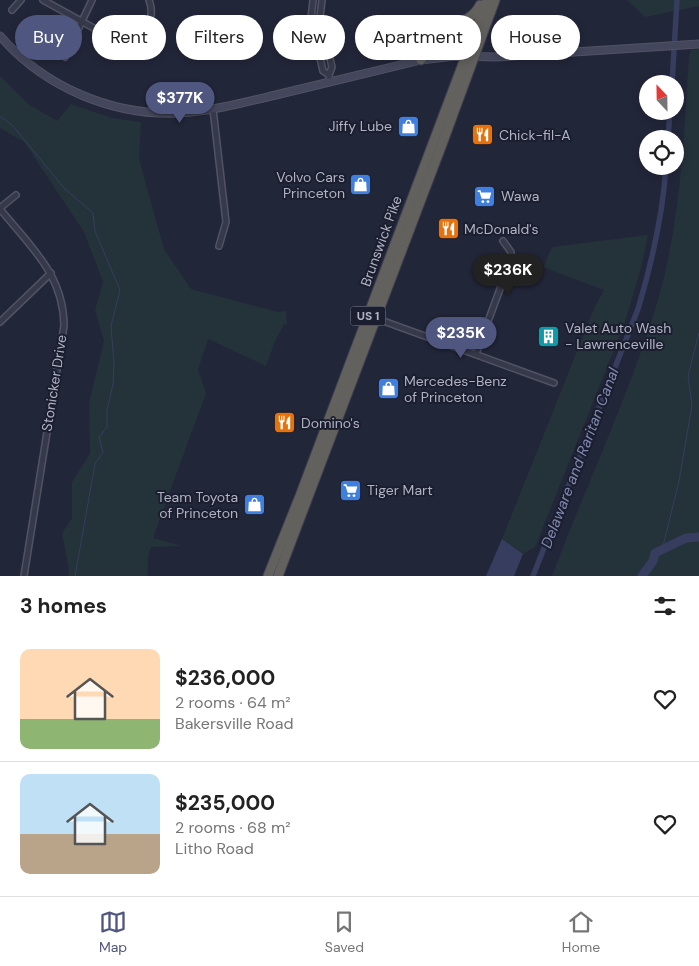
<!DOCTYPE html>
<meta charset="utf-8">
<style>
:root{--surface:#fff;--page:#f6f6f6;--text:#222;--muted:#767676;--line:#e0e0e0;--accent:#4f5680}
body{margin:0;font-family:"DM Sans",sans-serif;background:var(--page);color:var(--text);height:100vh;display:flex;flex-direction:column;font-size:19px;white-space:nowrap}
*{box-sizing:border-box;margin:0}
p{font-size:16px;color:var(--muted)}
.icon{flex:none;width:28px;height:28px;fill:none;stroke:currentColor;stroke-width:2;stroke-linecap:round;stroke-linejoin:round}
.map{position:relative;height:576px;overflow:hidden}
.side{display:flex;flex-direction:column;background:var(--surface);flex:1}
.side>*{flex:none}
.banner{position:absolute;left:15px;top:15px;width:670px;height:45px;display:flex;gap:10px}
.needle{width:32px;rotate:338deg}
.controls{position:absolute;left:639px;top:75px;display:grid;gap:10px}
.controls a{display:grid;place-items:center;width:45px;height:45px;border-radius:50%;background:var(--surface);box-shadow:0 2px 8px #0003;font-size:25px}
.price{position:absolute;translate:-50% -42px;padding:0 11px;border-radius:18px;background:var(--accent);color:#fff;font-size:16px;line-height:32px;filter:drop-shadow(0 1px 2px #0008)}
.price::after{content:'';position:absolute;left:50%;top:30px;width:15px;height:11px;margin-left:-8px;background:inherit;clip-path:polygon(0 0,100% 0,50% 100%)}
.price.active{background:#222;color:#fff}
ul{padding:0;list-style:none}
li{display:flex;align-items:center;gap:15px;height:125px;padding:0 20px}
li+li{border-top:1px solid var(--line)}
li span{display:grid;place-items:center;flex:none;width:140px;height:100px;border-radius:10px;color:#555}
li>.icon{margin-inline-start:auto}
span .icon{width:60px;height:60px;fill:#fffc;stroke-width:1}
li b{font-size:21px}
h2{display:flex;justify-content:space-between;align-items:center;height:60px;padding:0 20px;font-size:21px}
.pill{padding:0 18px;border-radius:22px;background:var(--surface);box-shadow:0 2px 8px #0003;font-size:18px;line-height:45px}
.pill.active{background:var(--accent);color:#fff}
.dock{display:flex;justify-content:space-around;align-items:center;height:70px;border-top:1px solid var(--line);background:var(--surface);font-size:14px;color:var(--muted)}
.dock a{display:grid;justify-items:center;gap:2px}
.dock .active{color:var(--accent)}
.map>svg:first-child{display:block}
</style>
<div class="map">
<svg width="699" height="576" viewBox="0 0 699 576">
<rect width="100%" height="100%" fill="#222639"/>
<g fill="#24323a">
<polygon points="627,0 699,0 699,6 645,17"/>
<path d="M 699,49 L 699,576 L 552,576 C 587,483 631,392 659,296 C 681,218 684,135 689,55 L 691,50 Z"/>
<path d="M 0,76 L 28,104 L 57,121 L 71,104 L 112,118 L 141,122 L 139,159 L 164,249 L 191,289 L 278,312 L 286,311 L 287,325 L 284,324 L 276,339 L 266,366 L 208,339 L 198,370 L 206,393 L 153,538 L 182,546 L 152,547 C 146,555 148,566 148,576 L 68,576 L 69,570 L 62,533 L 72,518 L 72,482 L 90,453 L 89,403 L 104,341 L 95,310 L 103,282 L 84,232 L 24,142 L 0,128 Z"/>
<polygon points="648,235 642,264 624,325 535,547 523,554 502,539 595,306 604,290 543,267 552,247"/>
</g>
<polygon fill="#363d5f" points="502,539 523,554 514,576 486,576"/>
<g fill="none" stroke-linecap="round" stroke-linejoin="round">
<g stroke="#363d5f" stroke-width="1">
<polyline points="0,116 13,126 64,188 93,213 95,231 120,290 111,326 114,363 113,384 107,410 107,427 99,437 103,452 95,464 75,576"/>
<polyline points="662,550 679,481 692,405 688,376 699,333"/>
</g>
<g stroke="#363d5f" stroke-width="5.5">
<polyline points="672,84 677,0"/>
<polyline points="668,139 670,111"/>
<path d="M 533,576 L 638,309 C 652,262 663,215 666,166"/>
</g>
<polyline stroke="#363d5f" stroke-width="9" points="642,576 653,561 655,553 686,538 699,537"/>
<defs>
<g id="minor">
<path d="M 43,0 L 110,37 C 134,46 159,26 149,0"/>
<polyline points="313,0 311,19 323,71 329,75"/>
<polyline points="322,0 320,17 332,67 329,75 330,82"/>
<polyline points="12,10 21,0"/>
<polyline points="65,57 92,0"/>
<polyline points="213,109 226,222 219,246"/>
<polyline points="0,208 16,195"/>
<path d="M 0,209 C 30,246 64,275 64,326 L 24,576"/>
<polyline points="375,318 554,383"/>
<polyline points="0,322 51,273"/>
<polyline points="476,354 511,259 511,252 503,241"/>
</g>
<path id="secondary" d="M 0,36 C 44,87 112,116 179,113 C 214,111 250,101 284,93 C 329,82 375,71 421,60 L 455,56 L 497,57 L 699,44"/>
<g id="trunk">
<path d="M 421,60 C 423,52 425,44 430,38 C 445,22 470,26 480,5"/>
<polyline points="268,576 300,496 487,0"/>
<polyline points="278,576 444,139 495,0"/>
</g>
</defs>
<use href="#minor" stroke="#515364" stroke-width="8"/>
<use href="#secondary" stroke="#515364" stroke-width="9"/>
<use href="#trunk" stroke="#3e4051" stroke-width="11"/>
<use href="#minor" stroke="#363949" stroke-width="5"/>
<use href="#secondary" stroke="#44475c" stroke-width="7"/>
<use href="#trunk" stroke="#62615e" stroke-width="9"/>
</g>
<defs>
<symbol id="shop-square" viewBox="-11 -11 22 22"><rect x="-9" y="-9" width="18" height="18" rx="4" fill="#3f7fe0" stroke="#1b1e2e"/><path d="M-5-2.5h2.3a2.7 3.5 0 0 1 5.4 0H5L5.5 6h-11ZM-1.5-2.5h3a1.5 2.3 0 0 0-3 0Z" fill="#fff"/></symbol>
<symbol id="restaurant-square" viewBox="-11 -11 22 22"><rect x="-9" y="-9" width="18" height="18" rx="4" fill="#e8710a" stroke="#1b1e2e"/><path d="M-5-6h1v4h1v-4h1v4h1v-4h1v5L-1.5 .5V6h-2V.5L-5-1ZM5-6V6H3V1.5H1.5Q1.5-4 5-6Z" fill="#fff"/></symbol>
<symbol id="supermarket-square" viewBox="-11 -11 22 22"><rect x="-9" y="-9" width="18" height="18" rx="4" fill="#3f7fe0" stroke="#1b1e2e"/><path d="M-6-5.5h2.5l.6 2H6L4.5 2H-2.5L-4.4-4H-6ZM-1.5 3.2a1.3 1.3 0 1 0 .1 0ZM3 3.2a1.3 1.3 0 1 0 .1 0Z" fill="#fff"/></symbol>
<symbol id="building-square" viewBox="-11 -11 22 22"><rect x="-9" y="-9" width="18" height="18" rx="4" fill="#0f9aa8" stroke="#1b1e2e"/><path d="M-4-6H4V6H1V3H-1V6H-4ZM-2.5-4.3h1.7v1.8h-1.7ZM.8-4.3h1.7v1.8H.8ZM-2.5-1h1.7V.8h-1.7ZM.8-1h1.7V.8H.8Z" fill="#fff"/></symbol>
</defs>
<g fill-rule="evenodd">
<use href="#shop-square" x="396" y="114" width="25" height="25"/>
<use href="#restaurant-square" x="470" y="122" width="25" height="25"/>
<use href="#shop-square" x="348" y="172" width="25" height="25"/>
<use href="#supermarket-square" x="472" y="184" width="25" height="25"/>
<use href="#restaurant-square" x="436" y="216" width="25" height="25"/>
<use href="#building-square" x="536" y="324" width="25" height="25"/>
<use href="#shop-square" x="376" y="376" width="25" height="25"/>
<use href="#restaurant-square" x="272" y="410" width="25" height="25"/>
<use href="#supermarket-square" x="338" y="478" width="25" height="25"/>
<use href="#shop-square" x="242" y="492" width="25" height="25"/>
</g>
<g text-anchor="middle" stroke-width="4" stroke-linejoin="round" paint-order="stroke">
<rect fill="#1b1e2e" stroke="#848698" stroke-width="1" x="350.5" y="306.5" width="35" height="19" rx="4"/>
<g font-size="12" font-weight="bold" fill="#b1b3c5">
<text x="368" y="320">US 1</text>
</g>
<g font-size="14" fill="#b1b3c5" stroke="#1b1e2e" text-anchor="start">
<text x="392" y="131" text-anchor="end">Jiffy Lube</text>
<text x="499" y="140">Chick-fil-A</text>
<text x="345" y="182" text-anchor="end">Volvo Cars<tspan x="345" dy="16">Princeton</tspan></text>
<text x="501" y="201">Wawa</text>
<text x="464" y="234">McDonald's</text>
<text x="565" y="333">Valet Auto Wash<tspan x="565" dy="16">- Lawrenceville</tspan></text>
<text x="404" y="386">Mercedes-Benz<tspan x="404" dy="16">of Princeton</tspan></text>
<text x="301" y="428">Domino's</text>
<text x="367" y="495">Tiger Mart</text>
<text x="238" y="502" text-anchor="end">Team Toyota<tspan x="238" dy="16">of Princeton</tspan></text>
</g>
<g font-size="14" fill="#b1b3c5" stroke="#1b1e2e">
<text transform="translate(381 241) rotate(-70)" y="5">Brunswick Pike</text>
<text transform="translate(54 383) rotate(-81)" y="5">Stonicker Drive</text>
</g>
<g font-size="15" font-style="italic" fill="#8189b1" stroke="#1b1e2e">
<text transform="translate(580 458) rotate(-69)" y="5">Delaware and Raritan Canal</text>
</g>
</g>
</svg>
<div class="controls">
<a><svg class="needle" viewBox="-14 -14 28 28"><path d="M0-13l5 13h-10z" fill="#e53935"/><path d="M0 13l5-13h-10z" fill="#767676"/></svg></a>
<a><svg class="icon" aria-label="locate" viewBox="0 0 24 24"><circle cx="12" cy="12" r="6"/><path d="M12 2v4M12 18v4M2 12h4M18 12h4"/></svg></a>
</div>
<b class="price" style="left:180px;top:124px">$377K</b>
<b class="price active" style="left:508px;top:296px">$236K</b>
<b class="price" style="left:461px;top:359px">$235K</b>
<div class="banner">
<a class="pill active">Buy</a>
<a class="pill">Rent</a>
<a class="pill">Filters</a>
<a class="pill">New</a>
<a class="pill">Apartment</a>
<a class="pill">House</a>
</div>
</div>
<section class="side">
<h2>3 homes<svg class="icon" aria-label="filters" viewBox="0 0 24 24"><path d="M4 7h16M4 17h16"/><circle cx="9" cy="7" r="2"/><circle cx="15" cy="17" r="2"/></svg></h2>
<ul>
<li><span style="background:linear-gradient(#ffd9b3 70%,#8fb573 0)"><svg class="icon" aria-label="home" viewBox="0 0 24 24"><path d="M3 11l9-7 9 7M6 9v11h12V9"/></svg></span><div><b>$236,000</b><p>2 rooms · 64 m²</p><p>Bakersville Road</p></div><svg class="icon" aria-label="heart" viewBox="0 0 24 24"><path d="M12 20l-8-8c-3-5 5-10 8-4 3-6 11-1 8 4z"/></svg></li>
<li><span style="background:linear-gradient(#bfe0f5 60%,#b9a48a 0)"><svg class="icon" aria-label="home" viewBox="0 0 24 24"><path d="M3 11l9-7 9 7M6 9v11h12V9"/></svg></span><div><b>$235,000</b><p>2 rooms · 68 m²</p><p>Litho Road</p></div><svg class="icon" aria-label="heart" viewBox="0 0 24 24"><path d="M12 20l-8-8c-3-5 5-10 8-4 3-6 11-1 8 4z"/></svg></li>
</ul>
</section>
<nav class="dock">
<a class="active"><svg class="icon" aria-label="map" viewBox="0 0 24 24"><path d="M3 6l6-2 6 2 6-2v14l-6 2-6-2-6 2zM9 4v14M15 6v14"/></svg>Map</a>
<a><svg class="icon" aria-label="saved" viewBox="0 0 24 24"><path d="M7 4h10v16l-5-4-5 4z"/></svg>Saved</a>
<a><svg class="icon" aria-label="home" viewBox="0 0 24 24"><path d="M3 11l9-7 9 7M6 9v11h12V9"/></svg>Home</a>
</nav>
